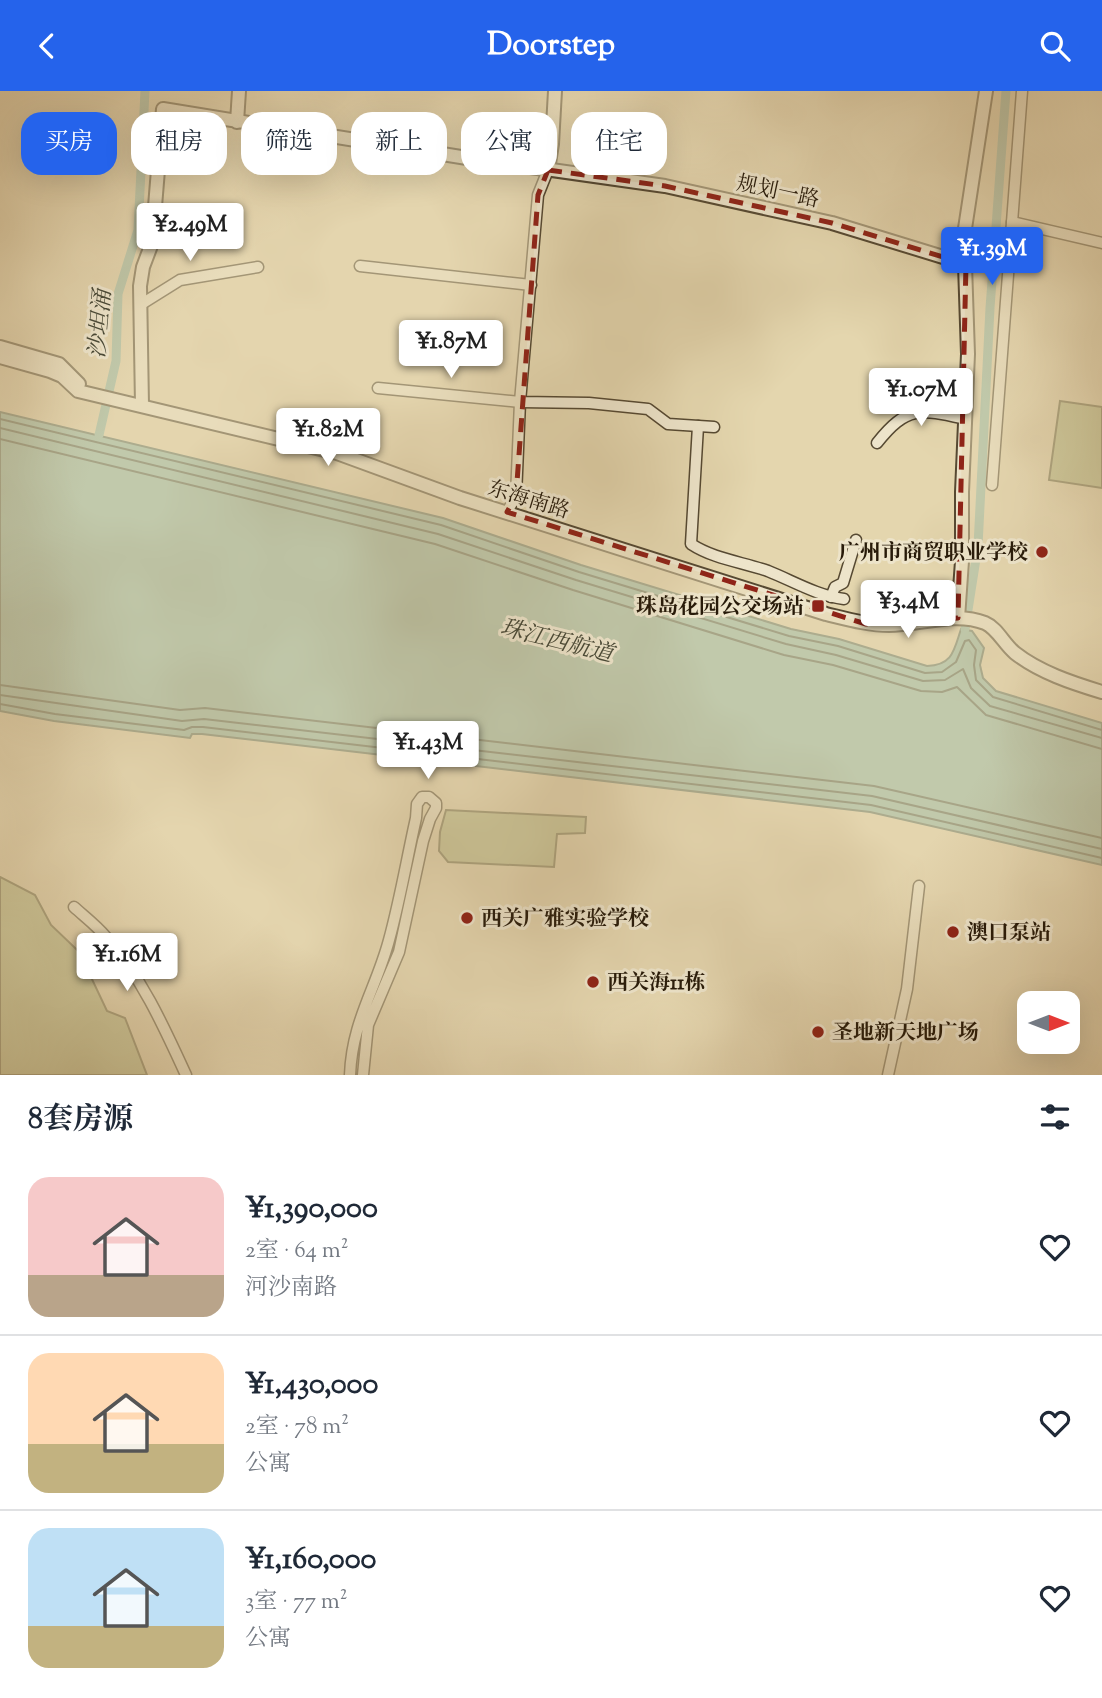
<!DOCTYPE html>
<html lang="zh">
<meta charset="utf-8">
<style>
:root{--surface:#fff;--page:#f2f2f3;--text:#1f2937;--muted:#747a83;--line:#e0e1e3;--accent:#2563eb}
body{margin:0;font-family:"Sorts Mill Goudy","Noto Serif SC",serif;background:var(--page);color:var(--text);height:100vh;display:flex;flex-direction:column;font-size:26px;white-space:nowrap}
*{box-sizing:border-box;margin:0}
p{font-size:23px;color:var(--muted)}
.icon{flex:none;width:38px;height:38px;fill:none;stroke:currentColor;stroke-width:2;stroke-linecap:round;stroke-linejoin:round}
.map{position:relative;height:984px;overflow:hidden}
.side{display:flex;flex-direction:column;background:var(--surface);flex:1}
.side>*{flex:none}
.banner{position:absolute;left:21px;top:21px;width:700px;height:63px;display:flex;gap:14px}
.needle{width:46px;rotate:90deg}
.controls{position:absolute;left:1017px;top:900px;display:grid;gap:14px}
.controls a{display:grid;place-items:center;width:63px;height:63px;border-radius:14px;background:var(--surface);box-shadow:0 7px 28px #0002;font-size:35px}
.price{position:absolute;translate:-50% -60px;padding:0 16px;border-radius:7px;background:#fff;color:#222;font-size:23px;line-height:46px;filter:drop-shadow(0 2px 4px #0008)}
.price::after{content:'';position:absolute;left:50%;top:42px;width:21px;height:16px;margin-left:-10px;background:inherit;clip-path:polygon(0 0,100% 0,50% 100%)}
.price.on{background:var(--accent);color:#fff}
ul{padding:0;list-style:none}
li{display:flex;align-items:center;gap:21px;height:175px;padding:0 28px}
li+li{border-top:2px solid var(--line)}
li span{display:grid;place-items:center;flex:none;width:196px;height:140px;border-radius:21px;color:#555}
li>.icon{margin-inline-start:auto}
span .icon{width:84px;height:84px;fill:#fffc;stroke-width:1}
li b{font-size:30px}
h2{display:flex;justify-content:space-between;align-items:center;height:84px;padding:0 28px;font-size:30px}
.pill{padding:0 24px;border-radius:21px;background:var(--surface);box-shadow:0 7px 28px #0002;font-size:24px;line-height:63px}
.pill.on{background:var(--accent);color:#fff}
header{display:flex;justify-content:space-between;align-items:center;height:91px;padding:0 28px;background:var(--accent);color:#fff;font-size:32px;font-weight:700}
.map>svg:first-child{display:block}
</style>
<header><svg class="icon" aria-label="back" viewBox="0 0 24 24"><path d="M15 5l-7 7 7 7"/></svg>Doorstep<svg class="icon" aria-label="search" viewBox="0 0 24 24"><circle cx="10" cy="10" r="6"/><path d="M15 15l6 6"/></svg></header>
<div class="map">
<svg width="1102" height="984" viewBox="0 0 1102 984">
<rect width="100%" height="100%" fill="#e4d6ae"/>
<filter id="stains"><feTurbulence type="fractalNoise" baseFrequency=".00286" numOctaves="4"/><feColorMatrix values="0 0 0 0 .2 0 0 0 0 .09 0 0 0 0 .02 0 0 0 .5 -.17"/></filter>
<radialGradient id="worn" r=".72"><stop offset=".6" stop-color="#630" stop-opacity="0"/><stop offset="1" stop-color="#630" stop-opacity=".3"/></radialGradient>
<g fill="#b8bd88" stroke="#706c48" stroke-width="2">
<polygon points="1060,310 1102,316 1102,397 1049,389"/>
<polygon points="446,719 586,726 585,742 557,743 554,776 448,771 439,760 440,741"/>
<polygon points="0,786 35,804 51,834 97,878 90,884 107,920 125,927 147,984 0,984"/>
</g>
<path fill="#97baa6" stroke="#6a7a67" stroke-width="2" d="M 0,321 L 443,427 L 581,474 L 791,538 L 839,548 L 927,575 C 953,574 954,559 961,538 L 972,540 L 984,557 L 980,574 L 983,587 L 996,600 L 1102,632 L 1102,774 L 870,721 L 202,643 L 192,643 L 190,647 L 54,630 L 0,620 Z"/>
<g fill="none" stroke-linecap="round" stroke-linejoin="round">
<g stroke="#5f6a58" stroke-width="2">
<polyline points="0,328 441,434 579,481 789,545 838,555 925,582 942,581 956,571 965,550 969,549 976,559 974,574 976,589 993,606 1102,639"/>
<polyline points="0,337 438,443 576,489 786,553 836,564 923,590 945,589 963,578 971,597 990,615 1102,647"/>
<polyline points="0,348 435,453 573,499 784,564 833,574 921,600 942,601 957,596 986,624 1102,658"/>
<polyline points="0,594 180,619 205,617 874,695 1102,747"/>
<polyline points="0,604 182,630 204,628 872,705 1102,758"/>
<polyline points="0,613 55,623 184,639 192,636 203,636 871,714 1102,767"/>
</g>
<g stroke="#97baa6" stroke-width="9">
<polyline points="99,344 116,270 118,203 138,139 145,0"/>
<polyline points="965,538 978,455 990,217 1006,0"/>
</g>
<defs>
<g id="minor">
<polyline points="1012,131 1102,152"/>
<polyline points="360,175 531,194"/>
<polyline points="140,214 180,189 258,176"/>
<polyline points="378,297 520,311 589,312 648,318 668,333 714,336"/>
<path d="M 698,335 L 691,453 C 714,468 742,471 768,480 C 793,490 818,505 844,508"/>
<path d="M 877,352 C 907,314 921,318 966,328"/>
<polyline points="992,394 1022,0"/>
<polyline points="507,421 516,405 520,311 538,104 548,79"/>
<polyline points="831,506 835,496 843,492 856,449"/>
<path d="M 74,816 C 85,826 97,835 106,846 C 141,885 164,936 186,984"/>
<path d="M 350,984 C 352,930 376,898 389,849 C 400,809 407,767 416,727 L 417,713 L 422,706 L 429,706 L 436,712 L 436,717 L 430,728 L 423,750 L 399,861 L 368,934 L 363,984"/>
<polyline points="888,984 907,898 919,795"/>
</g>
<g id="tertiary">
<polyline points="237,31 239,0"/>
<polyline points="548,79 552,53 555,0"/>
<polyline points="0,256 59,273 79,293"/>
<path d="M 0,266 L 50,280 L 62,285 L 78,300 L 337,362 L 460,407 L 826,523 C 847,528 868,534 889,534 C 920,534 955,520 985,532 C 997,537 1004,553 1015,562 C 1039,581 1072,592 1102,601"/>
<polyline points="142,314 140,195 143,176 152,152 163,18 467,67 665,95 832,132 966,173"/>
<polyline points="958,527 962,470 962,401 968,263 964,144 986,0"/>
</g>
</defs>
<use href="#minor" stroke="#564932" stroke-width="13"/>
<use href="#tertiary" stroke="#564932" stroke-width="16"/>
<use href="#minor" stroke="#ede4ca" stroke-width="10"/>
<use href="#tertiary" stroke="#ede4ca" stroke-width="12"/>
</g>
<path d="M0 0H1102V984H0ZM 548,79 L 665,95 L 832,132 L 966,173 L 958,527 L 866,533 L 507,421 L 516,405 L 538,104 Z" fill="#e4d6ae" fill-opacity=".55" fill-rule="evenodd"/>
<path fill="none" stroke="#8f2418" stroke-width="5" stroke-dasharray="14 9" stroke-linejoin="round" d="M 548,79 L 665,95 L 832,132 L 966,173 L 958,527 L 866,533 L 507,421 L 516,405 L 538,104 Z"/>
<g fill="#8f2418" stroke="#ede4ca" stroke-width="2.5">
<circle cx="1042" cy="461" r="7"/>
<rect x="811" y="508" width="14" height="14" rx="3.5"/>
<circle cx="467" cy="827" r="7"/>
<circle cx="953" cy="841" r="7"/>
<circle cx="593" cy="891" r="7"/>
<circle cx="818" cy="941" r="7"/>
</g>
<g text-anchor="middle" stroke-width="6" stroke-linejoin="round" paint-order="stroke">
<g font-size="21" fill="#271a09" stroke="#ede4ca">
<text transform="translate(778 100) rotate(12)" y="7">规划一路</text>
<text transform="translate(529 408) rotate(17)" y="7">东海南路</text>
</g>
<g font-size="21" font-weight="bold" fill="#271a09" stroke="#ede4ca" text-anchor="start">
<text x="1028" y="468" text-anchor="end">广州市商贸职业学校</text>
<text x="804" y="522" text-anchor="end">珠岛花园公交场站</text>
<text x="481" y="834">西关广雅实验学校</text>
<text x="967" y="848">澳口泵站</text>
<text x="607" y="898">西关海11栋</text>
<text x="832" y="948">圣地新天地广场</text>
</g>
<g font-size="23" font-style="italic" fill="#494a38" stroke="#ede4ca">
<text transform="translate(99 233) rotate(-85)" y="8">沙坦涌</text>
<text transform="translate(557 549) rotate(14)" y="8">珠江西航道</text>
</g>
</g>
<rect width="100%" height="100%" filter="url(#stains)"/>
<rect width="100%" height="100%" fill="url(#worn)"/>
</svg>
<div class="controls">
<a><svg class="needle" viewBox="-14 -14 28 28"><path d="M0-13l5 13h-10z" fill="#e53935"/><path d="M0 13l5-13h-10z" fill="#747a83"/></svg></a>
</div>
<b class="price" style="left:190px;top:172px">¥2.49M</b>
<b class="price on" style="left:992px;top:196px">¥1.39M</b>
<b class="price" style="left:451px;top:289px">¥1.87M</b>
<b class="price" style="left:921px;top:337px">¥1.07M</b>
<b class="price" style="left:328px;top:377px">¥1.82M</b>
<b class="price" style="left:908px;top:549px">¥3.4M</b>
<b class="price" style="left:428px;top:690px">¥1.43M</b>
<b class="price" style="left:127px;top:902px">¥1.16M</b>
<div class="banner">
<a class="pill on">买房</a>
<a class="pill">租房</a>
<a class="pill">筛选</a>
<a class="pill">新上</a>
<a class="pill">公寓</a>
<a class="pill">住宅</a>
</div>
</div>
<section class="side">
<h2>8套房源<svg class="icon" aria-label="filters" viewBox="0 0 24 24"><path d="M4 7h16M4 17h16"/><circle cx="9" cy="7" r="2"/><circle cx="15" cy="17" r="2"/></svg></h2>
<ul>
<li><span style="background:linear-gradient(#f6c9c9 70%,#b9a48a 0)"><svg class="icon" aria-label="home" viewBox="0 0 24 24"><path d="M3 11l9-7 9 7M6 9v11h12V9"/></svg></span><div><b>¥1,390,000</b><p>2室 · 64 m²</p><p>河沙南路</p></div><svg class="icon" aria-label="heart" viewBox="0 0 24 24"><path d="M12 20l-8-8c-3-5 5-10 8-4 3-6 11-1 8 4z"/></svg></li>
<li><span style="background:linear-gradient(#ffd9b3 65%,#c2b280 0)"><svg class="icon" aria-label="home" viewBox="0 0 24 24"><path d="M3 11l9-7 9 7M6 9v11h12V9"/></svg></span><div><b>¥1,430,000</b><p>2室 · 78 m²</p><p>公寓</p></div><svg class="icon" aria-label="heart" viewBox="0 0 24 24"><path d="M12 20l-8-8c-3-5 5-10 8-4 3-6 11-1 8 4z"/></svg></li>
<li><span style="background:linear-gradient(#bfe0f5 70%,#c2b280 0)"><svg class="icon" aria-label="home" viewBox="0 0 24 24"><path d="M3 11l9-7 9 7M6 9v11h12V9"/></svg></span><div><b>¥1,160,000</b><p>3室 · 77 m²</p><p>公寓</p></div><svg class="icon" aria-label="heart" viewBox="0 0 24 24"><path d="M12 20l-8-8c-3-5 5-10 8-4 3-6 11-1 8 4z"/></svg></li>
</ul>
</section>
